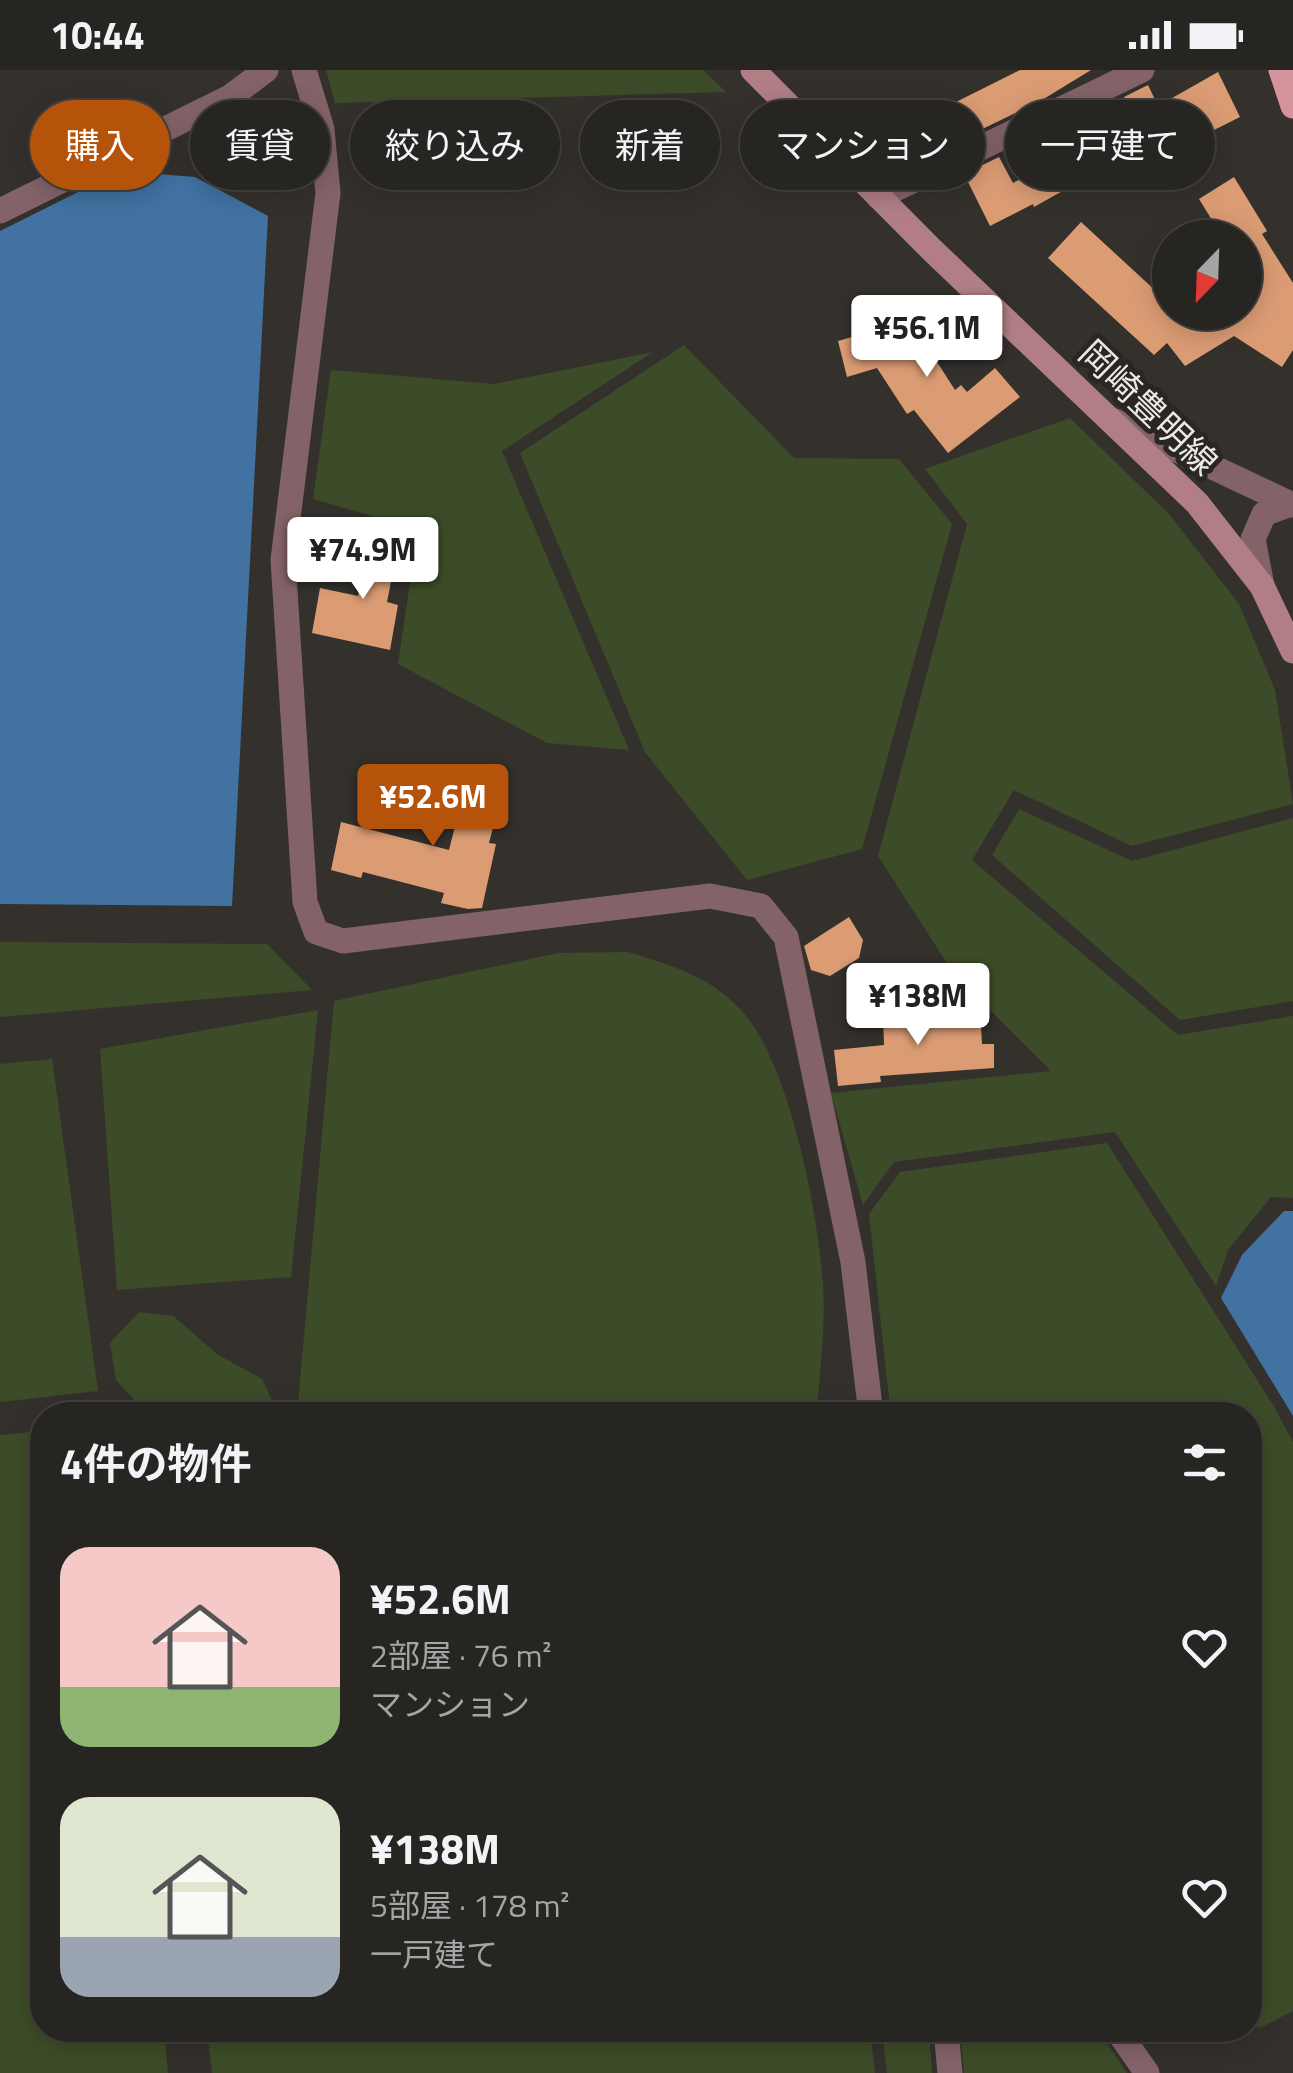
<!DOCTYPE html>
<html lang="ja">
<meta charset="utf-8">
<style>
:root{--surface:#272522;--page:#33312f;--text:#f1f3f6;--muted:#a4a5a5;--line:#434240;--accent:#b45309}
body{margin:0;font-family:"Titillium Web","Noto Sans JP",sans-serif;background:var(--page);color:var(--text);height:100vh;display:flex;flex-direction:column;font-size:38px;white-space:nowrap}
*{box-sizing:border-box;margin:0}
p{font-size:32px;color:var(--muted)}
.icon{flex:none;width:55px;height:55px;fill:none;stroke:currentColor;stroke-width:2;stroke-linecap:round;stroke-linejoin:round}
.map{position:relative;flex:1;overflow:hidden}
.details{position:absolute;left:30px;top:1332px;width:1232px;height:640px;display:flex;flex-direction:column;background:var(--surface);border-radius:40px;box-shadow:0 5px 25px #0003,0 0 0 2px var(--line)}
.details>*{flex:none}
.top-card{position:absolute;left:30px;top:30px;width:1235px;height:90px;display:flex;gap:20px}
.needle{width:65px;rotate:203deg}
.buttons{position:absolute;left:1152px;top:150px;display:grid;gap:20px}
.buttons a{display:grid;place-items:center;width:110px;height:110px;border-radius:50%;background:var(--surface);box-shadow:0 5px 25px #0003,0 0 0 2px var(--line);font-size:50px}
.price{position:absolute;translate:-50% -85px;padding:0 22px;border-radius:10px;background:#fff;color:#222;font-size:32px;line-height:65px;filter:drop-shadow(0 2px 5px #0008)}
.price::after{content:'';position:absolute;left:50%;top:60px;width:30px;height:22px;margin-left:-15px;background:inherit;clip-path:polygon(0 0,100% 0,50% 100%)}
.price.current{background:var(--accent);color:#fff}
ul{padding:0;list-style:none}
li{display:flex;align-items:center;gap:30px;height:250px;padding:0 30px}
li span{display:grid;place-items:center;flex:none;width:280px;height:200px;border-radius:30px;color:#555}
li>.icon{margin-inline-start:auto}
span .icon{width:120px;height:120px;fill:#fffc;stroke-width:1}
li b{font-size:42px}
h2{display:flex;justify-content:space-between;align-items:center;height:120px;padding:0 30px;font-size:42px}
.pill{padding:0 35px;border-radius:45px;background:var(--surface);box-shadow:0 5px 25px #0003,0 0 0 2px var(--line);font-size:35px;line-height:90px}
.pill.current{background:var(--accent);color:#fff}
.status{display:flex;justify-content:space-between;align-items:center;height:70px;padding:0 50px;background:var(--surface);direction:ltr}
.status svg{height:28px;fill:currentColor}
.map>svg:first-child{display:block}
</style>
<div class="status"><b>10:44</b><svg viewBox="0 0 49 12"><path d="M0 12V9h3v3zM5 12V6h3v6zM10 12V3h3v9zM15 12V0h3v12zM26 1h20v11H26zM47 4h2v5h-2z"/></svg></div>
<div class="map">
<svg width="1293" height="2003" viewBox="0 0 1293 2003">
<rect width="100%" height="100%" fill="#34312d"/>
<g fill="#3d4c28">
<polygon points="326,0 703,0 726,22 335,33"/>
<polygon points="684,275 794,388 899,389 952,454 862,779 747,810 645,682 520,383"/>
<polygon points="653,282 502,381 629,680 547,673 398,594 418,459 313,429 331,300 494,314"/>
<polygon points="1070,348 1169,444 1239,534 1275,620 1293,734 1132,776 1014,720 972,790 1178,965 1293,946 1293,1128 1271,1127 1228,1180 1216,1216 1115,1062 894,1092 863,1135 831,1023 1051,1001 954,904 878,786 967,454 925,399"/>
<polygon points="1019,739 1132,791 1293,748 1293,931 1180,950 992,785"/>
<polygon points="0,872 267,874 312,920 0,947"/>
<path d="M 628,882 C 670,895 710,906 741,940 C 790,993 818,1143 823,1215 C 826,1257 819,1303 817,1345 L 297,1345 L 334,931 L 558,883 Z"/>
<polygon points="318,940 291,1207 117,1220 100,979"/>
<polygon points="52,989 98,1321 0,1332 0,994"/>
<polygon points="1107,1073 1273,1335 1293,1372 1293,1941 1260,1958 1250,1954 1250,1345 891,1345 869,1144 900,1102"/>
<polygon points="139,1242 173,1246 217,1284 262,1309 279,1345 148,1345 116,1310 110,1273"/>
<polygon points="42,1361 42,1960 164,1960 168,2003 0,2003 0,1365"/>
<polygon points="207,1960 870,1960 875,2003 212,2003"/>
<polygon points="882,1960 929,1960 932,2003 887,2003"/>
<polygon points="960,1960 1098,1960 1127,2003 964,2003"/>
</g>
<g fill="#4172a2">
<polygon points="120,101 195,107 268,146 232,836 0,834 0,161"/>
<polygon points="1284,1141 1293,1141 1293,1346 1221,1228 1242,1185"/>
</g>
<g fill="#db9c74">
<polygon points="1020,0 1091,0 1042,30 914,92 896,62"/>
<polygon points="1218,2 1240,47 1202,66 1199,60 1136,93 1152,71 1034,137 1033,134 990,156 964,104 999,87 1013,113 1135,48 1124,27 1148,15 1158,36"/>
<polygon points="1234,107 1267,161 1262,164 1293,213 1293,280 1282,297 1234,266 1185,296 1167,273 1154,285 1048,188 1081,152 1170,234 1170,242 1245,242 1245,168 1223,168 1199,129"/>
<polygon points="954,238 921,267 955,320 961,315 967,322 995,298 1020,327 948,383 914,340 907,344 877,298 847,307 838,271"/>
<polygon points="370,465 399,471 387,532 398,535 390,580 312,563 320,518 358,526"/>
<polygon points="470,697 506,708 489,773 496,774 482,838 468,839 441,833 444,823 363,802 361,808 331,800 341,752 449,780"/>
<polygon points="849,847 863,870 859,888 830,906 811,900 804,876"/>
<polygon points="980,940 982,974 994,974 994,998 880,1006 881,1012 838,1016 834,980 884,975 883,943"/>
</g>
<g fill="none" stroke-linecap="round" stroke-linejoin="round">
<g stroke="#836368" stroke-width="25">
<polyline points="304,0 322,59 328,123 283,490 305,832 316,862 343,871 710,826 761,836 786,867 853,1192 871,1345"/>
<polyline points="879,127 1142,0"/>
<polyline points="0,141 230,27 266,0"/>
<polyline points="1115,351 1293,435"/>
<polyline points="1262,516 1253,469 1264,444 1291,434"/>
<polyline points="946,1960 950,2003"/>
<polyline points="1117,1960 1147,2003"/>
</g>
<polyline stroke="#b17e86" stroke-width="25" points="753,0 932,180 1197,433 1262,516 1293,581"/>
<polyline stroke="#d4939d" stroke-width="25" points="1281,0 1293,36"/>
</g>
<g text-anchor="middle" stroke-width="10" stroke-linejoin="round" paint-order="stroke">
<g font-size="35" fill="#eceae7" stroke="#2a2723">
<text transform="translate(1148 338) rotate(44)" y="12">岡崎豊明線</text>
</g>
</g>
</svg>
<div class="buttons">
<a><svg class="needle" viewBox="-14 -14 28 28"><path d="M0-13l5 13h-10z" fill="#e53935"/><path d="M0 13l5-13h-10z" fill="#a4a5a5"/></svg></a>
</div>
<b class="price" style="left:927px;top:310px">¥56.1M</b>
<b class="price" style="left:363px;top:532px">¥74.9M</b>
<b class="price current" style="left:433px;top:779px">¥52.6M</b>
<b class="price" style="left:918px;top:978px">¥138M</b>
<div class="top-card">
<a class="pill current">購入</a>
<a class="pill">賃貸</a>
<a class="pill">絞り込み</a>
<a class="pill">新着</a>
<a class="pill">マンション</a>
<a class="pill">一戸建て</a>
</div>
<section class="details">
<h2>4件の物件<svg class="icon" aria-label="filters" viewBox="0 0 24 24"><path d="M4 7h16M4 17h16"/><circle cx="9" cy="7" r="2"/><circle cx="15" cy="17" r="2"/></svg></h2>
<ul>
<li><span style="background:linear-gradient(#f6c9c9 70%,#8fb573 0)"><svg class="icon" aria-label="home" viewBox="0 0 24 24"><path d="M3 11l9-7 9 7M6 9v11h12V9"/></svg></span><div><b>¥52.6M</b><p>2部屋 · 76 m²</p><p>マンション</p></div><svg class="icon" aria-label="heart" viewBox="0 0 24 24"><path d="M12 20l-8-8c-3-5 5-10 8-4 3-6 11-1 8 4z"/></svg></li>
<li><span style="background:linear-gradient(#dfe7d0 70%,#9aa5b1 0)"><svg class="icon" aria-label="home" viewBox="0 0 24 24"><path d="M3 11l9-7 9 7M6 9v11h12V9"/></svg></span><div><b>¥138M</b><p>5部屋 · 178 m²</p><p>一戸建て</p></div><svg class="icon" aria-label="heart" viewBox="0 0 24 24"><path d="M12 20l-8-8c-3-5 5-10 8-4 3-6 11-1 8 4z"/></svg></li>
</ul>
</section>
</div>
